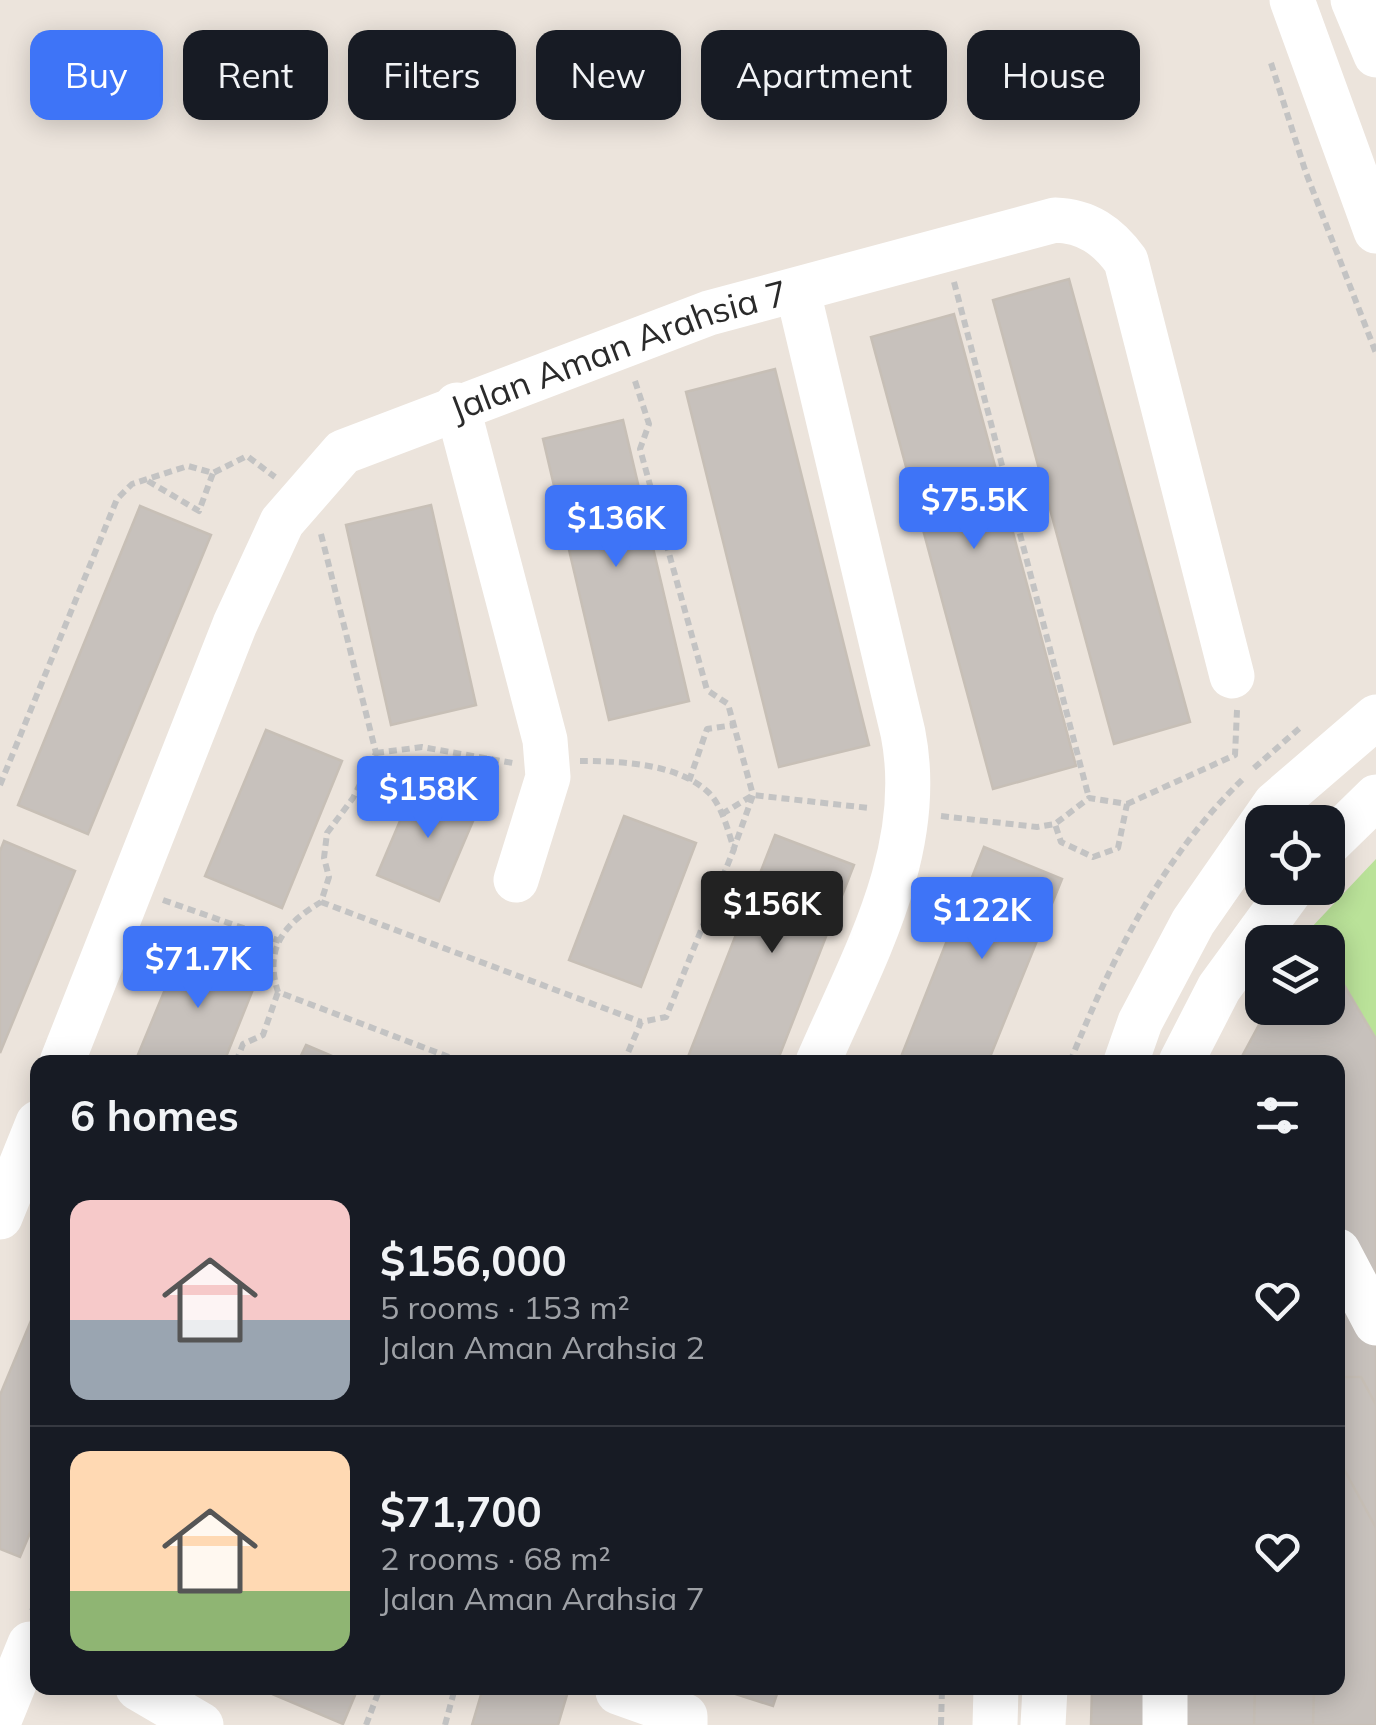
<!DOCTYPE html>
<meta charset="utf-8">
<style>
:root{--surface:#171b24;--page:#242831;--text:#f1f3f6;--muted:#9ea1a6;--line:#363941;--accent:#3e74f7}
body{margin:0;font-family:Mulish,sans-serif;background:var(--page);color:var(--text);height:100vh;display:flex;flex-direction:column;font-size:38px;white-space:nowrap}
*{box-sizing:border-box;margin:0}
p{font-size:32px;color:var(--muted)}
.icon{flex:none;width:55px;height:55px;fill:none;stroke:currentColor;stroke-width:2;stroke-linecap:round;stroke-linejoin:round}
.map{position:relative;flex:1;overflow:hidden}
.side{position:absolute;left:30px;top:1055px;width:1315px;height:640px;display:flex;flex-direction:column;background:var(--surface);border-radius:20px;box-shadow:0 5px 25px #0003}
.side>*{flex:none}
.guide{position:absolute;left:30px;top:30px;width:1318px;height:90px;display:flex;gap:20px}
.buttons{position:absolute;left:1245px;top:805px;display:grid;gap:20px}
.buttons a{display:grid;place-items:center;width:100px;height:100px;border-radius:20px;background:var(--surface);box-shadow:0 5px 25px #0003;font-size:50px}
.price{position:absolute;translate:-50% -85px;padding:0 22px;border-radius:10px;background:var(--accent);color:#fff;font-size:32px;line-height:65px;filter:drop-shadow(0 2px 5px #0008)}
.price::after{content:'';position:absolute;left:50%;top:60px;width:30px;height:22px;margin-left:-15px;background:inherit;clip-path:polygon(0 0,100% 0,50% 100%)}
.price.active{background:#222;color:#fff}
ul{padding:0;list-style:none}
li{display:flex;align-items:center;gap:30px;height:250px;padding:0 40px}
li+li{border-top:2px solid var(--line)}
li span{display:grid;place-items:center;flex:none;width:280px;height:200px;border-radius:20px;color:#555}
li>.icon{margin-inline-start:auto}
span .icon{width:120px;height:120px;fill:#fffc;stroke-width:1}
li b{font-size:42px}
h2{display:flex;justify-content:space-between;align-items:center;height:120px;padding:0 40px;font-size:42px}
.tag{padding:0 35px;border-radius:20px;background:var(--surface);box-shadow:0 5px 25px #0003;font-size:35px;line-height:90px}
.tag.active{background:var(--accent);color:#fff}
.map>svg:first-child{display:block}
</style>
<div class="map">
<svg width="1376" height="1725" viewBox="0 0 1376 1725">
<rect width="100%" height="100%" fill="#ece4dc"/>
<polygon fill="#bae299" points="1376,859 1376,1039 1328,958 1328,942 1318,942 1310,929"/>
<g fill="#c7c1bc" stroke="#c7bfb6" stroke-width="2.5">
<polygon points="1069,279 1190,722 1114,744 993,300"/>
<polygon points="954,314 1076,766 993,789 871,337"/>
<polygon points="775,369 869,745 779,767 686,392"/>
<polygon points="623,420 689,701 609,720 543,439"/>
<polygon points="431,505 476,705 391,725 346,525"/>
<polygon points="140,506 211,535 88,834 18,805"/>
<polygon points="266,730 342,761 282,908 205,876"/>
<polygon points="417,781 479,807 439,901 377,875"/>
<polygon points="624,816 696,843 641,987 569,960"/>
<polygon points="775,835 854,865 777,1062 686,1062"/>
<polygon points="4,841 75,871 0,1053 0,851"/>
<polygon points="984,847 1062,879 988,1062 899,1062"/>
<polygon points="183,946 258,977 224,1062 135,1062"/>
<polygon points="1328,958 1376,1039 1376,1725 1091,1725 1092,1688 1338,1688 1338,1062 1239,1062 1268,1008 1328,1008"/>
<polygon points="306,1045 346,1062 298,1062"/>
<polygon points="38,1304 38,1514 20,1557 0,1549 0,1395"/>
<polygon points="1338,1377 1361,1377 1376,1405 1376,1528 1338,1458"/>
<polygon points="272,1688 358,1688 343,1724 270,1693"/>
<polygon points="483,1688 569,1688 558,1725 472,1725"/>
<polygon points="717,1688 779,1688 773,1706"/>
<polygon points="1255,1688 1314,1688 1313,1725 1254,1725"/>
</g>
<g fill="none" stroke-linecap="round" stroke-linejoin="round">
<g stroke="#c3c3c3" stroke-width="6" stroke-dasharray="8 5" stroke-linecap="butt">
<polyline points="1271,63 1306,173 1376,353"/>
<polyline points="954,282 1089,798"/>
<polyline points="635,381 649,424 640,449 707,690 728,704 753,795 734,848"/>
<polyline points="148,481 199,511 213,473"/>
<path d="M 321,534 L 376,753 L 353,798 L 327,833 L 324,858 L 329,877 L 321,902 C 284,924 264,948 278,992 L 462,1062"/>
<polyline points="376,753 422,747 513,763"/>
<path d="M 580,761 C 619,761 677,763 708,792 C 722,805 728,831 734,849 L 666,1017 L 641,1022 L 624,1062"/>
<polyline points="1254,768 1301,727"/>
<polyline points="689,781 707,729 734,725"/>
<polyline points="0,785 117,499 132,484 188,466 213,473 247,456 275,477"/>
<polyline points="1127,804 1235,755 1237,710"/>
<polyline points="722,814 753,795 869,808"/>
<polyline points="941,816 1037,827 1055,824 1089,798 1127,804 1118,848 1093,857 1061,842 1055,824"/>
<polyline points="163,900 280,941"/>
<polyline points="321,902 641,1022"/>
<polyline points="236,1062 243,1044 263,1035 278,992"/>
<path d="M 1070,1062 C 1113,956 1161,858 1245,777"/>
<polyline points="32,1611 38,1597"/>
<polyline points="366,1725 380,1688"/>
<polyline points="445,1725 455,1688"/>
<polyline points="941,1725 942,1688"/>
</g>
<g stroke="#fff" stroke-width="45">
<polyline points="1292,0 1376,231"/>
<polyline points="1353,0 1376,55"/>
<path d="M 798,292 L 903,733 C 926,850 863,958 818,1062"/>
<polyline points="457,405 545,740 548,777 516,880"/>
<polyline points="1328,844 1376,797"/>
<path id="s1" d="M 62,1062 L 235,624 L 282,522 L 343,452 L 709,313 L 1055,220 C 1087,221 1108,236 1126,261 L 1232,676"/>
<polyline points="1126,1062 1140,1022 1193,922 1275,804 1376,717"/>
<polyline points="1181,1062 1219,988 1292,888"/>
<polyline points="0,1217 38,1123"/>
<polyline points="1338,1251 1376,1323"/>
<polyline points="138,1688 201,1725"/>
<polyline points="618,1692 685,1716 685,1725"/>
<polyline points="0,1718 30,1644"/>
<polyline points="995,1725 996,1688"/>
<polyline points="1043,1725 1045,1688"/>
<polyline points="1165,1725 1165,1688"/>
</g>
</g>
<g text-anchor="middle" stroke-width="9" stroke-linejoin="round" paint-order="stroke">
<g font-size="35" fill="#2a2a2a" stroke="#fff">
<text dy="12" stroke="none"><textPath href="#s1" startOffset="970">Jalan Aman Arahsia 7</textPath></text>
</g>
</g>
</svg>
<div class="buttons">
<a><svg class="icon" aria-label="locate" viewBox="0 0 24 24"><circle cx="12" cy="12" r="6"/><path d="M12 2v4M12 18v4M2 12h4M18 12h4"/></svg></a>
<a><svg class="icon" aria-label="layers" viewBox="0 0 24 24"><path d="M12 4l9 5-9 5-9-5zM3 14l9 5 9-5"/></svg></a>
</div>
<b class="price" style="left:974px;top:552px">$75.5K</b>
<b class="price" style="left:616px;top:570px">$136K</b>
<b class="price" style="left:428px;top:841px">$158K</b>
<b class="price active" style="left:772px;top:956px">$156K</b>
<b class="price" style="left:982px;top:962px">$122K</b>
<b class="price" style="left:198px;top:1011px">$71.7K</b>
<div class="guide">
<a class="tag active">Buy</a>
<a class="tag">Rent</a>
<a class="tag">Filters</a>
<a class="tag">New</a>
<a class="tag">Apartment</a>
<a class="tag">House</a>
</div>
<section class="side">
<h2>6 homes<svg class="icon" aria-label="filters" viewBox="0 0 24 24"><path d="M4 7h16M4 17h16"/><circle cx="9" cy="7" r="2"/><circle cx="15" cy="17" r="2"/></svg></h2>
<ul>
<li><span style="background:linear-gradient(#f6c9c9 60%,#9aa5b1 0)"><svg class="icon" aria-label="home" viewBox="0 0 24 24"><path d="M3 11l9-7 9 7M6 9v11h12V9"/></svg></span><div><b>$156,000</b><p>5 rooms · 153 m²</p><p>Jalan Aman Arahsia 2</p></div><svg class="icon" aria-label="heart" viewBox="0 0 24 24"><path d="M12 20l-8-8c-3-5 5-10 8-4 3-6 11-1 8 4z"/></svg></li>
<li><span style="background:linear-gradient(#ffd9b3 70%,#8fb573 0)"><svg class="icon" aria-label="home" viewBox="0 0 24 24"><path d="M3 11l9-7 9 7M6 9v11h12V9"/></svg></span><div><b>$71,700</b><p>2 rooms · 68 m²</p><p>Jalan Aman Arahsia 7</p></div><svg class="icon" aria-label="heart" viewBox="0 0 24 24"><path d="M12 20l-8-8c-3-5 5-10 8-4 3-6 11-1 8 4z"/></svg></li>
</ul>
</section>
</div>
